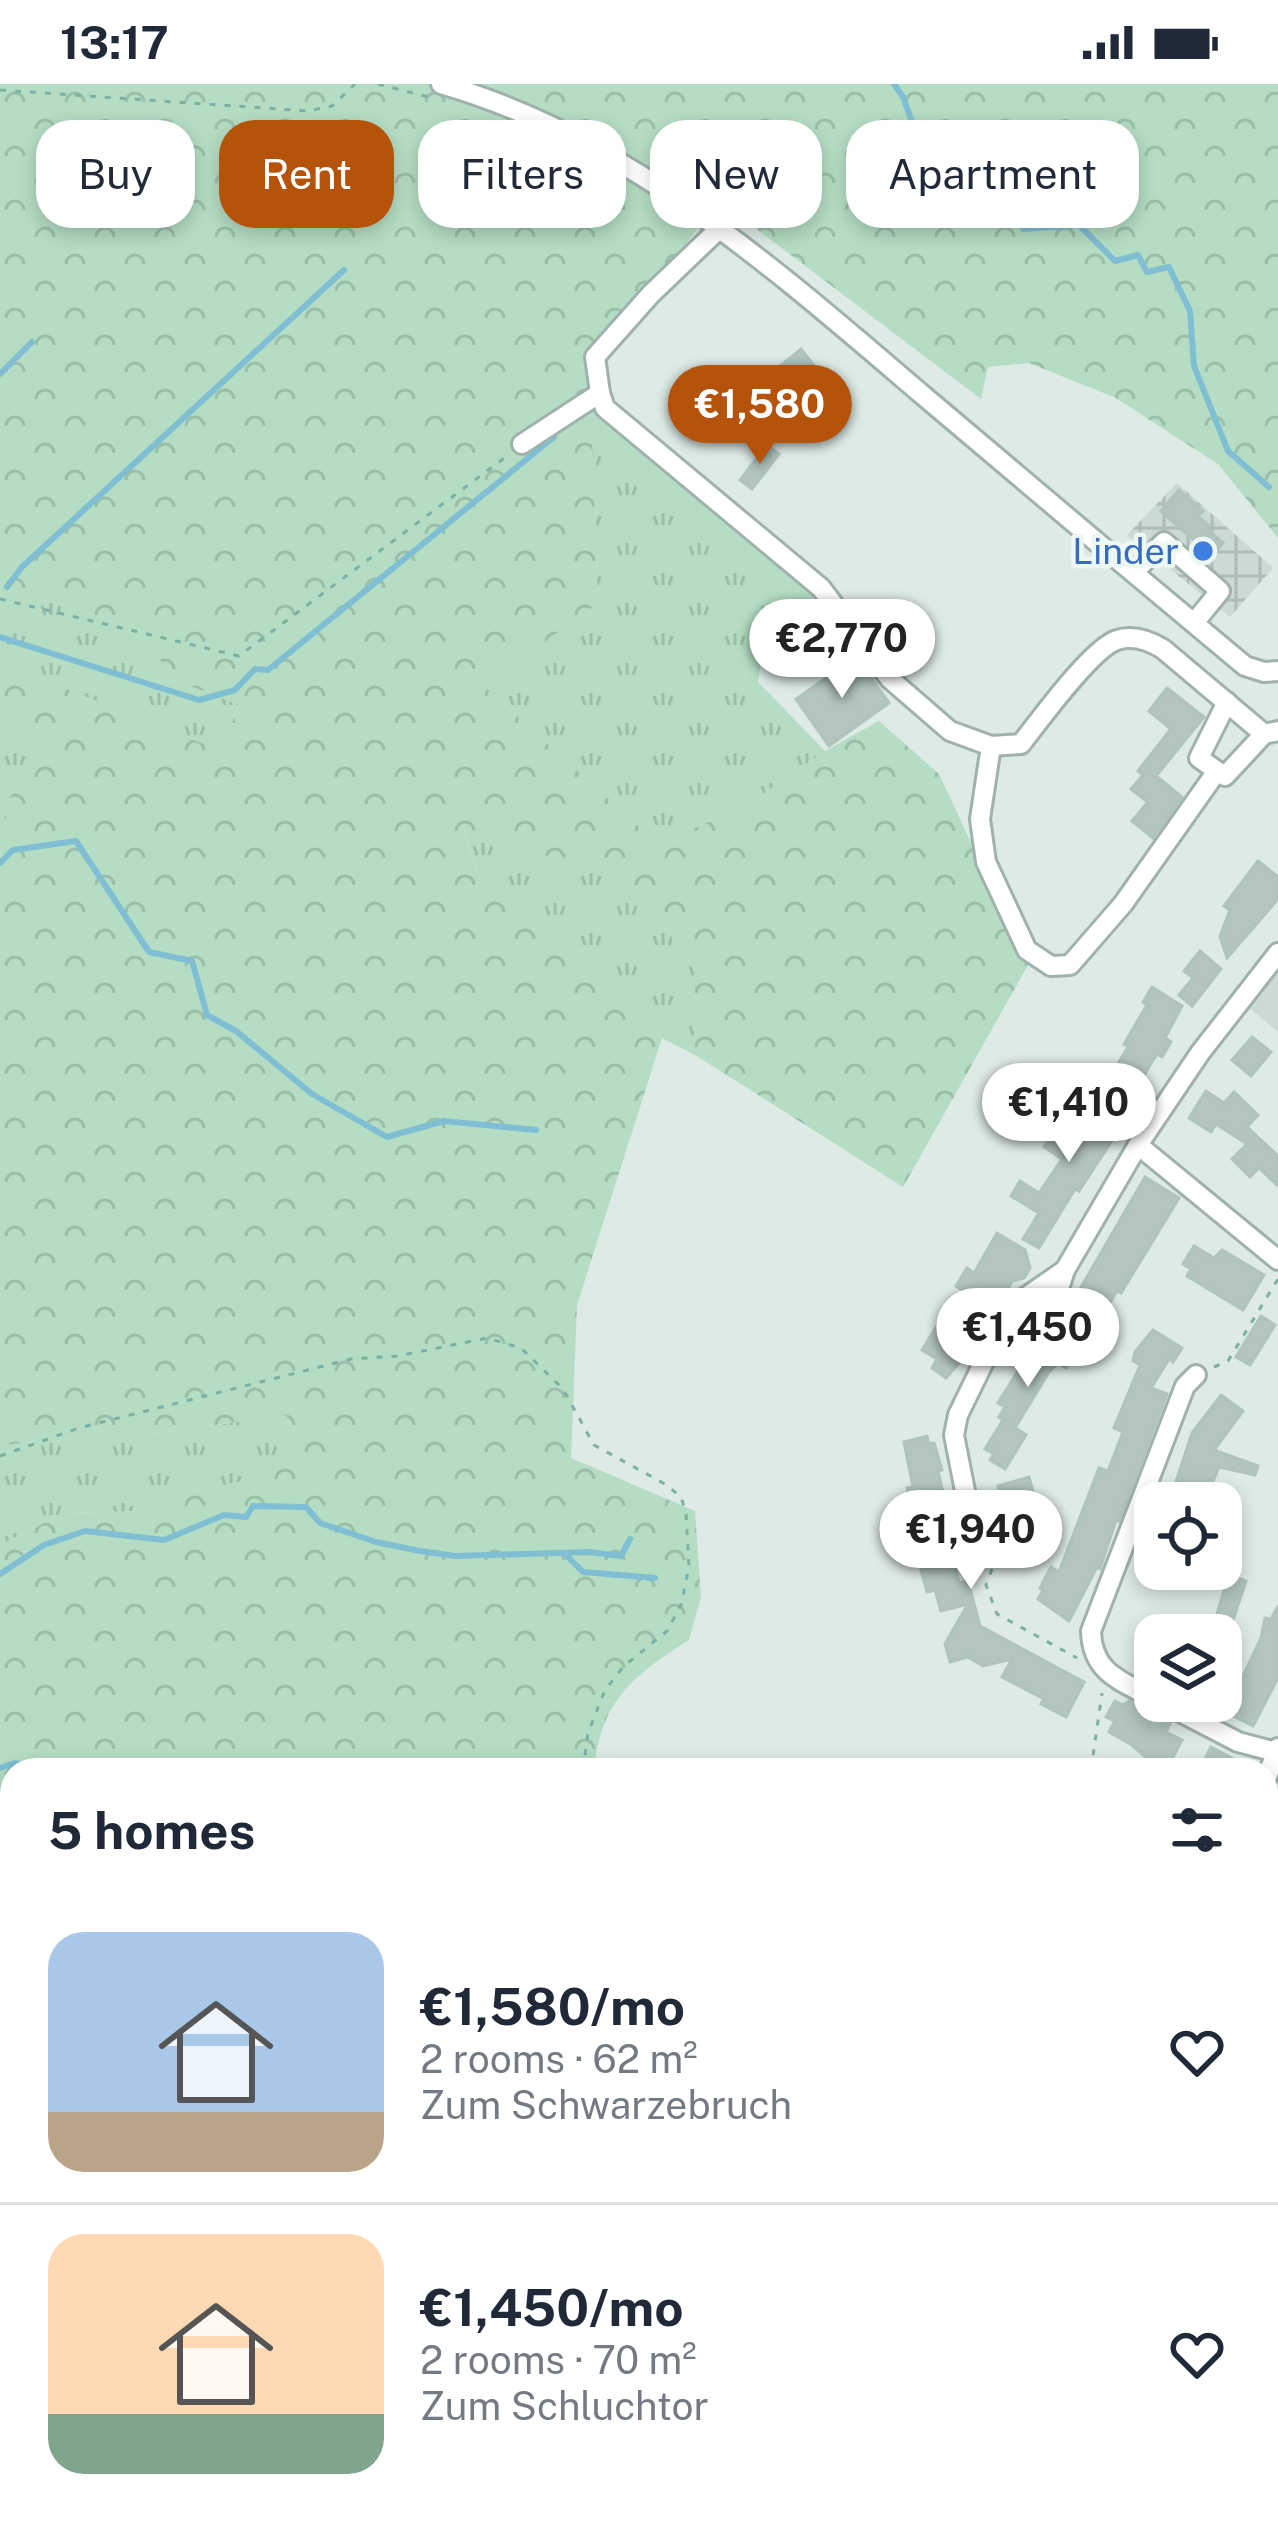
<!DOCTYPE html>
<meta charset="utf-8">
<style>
:root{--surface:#fff;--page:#f2f2f3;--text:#1f2937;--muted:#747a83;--line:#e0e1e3;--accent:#b45309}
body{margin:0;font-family:"Public Sans",sans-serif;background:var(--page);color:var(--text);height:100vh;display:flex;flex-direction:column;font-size:45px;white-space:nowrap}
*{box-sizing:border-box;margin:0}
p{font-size:39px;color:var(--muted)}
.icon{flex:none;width:66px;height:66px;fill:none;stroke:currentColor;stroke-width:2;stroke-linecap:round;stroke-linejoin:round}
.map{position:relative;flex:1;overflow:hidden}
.side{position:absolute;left:0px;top:1674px;width:1278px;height:768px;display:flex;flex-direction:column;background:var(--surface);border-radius:36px 36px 0 0;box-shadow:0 6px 18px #0003}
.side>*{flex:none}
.banner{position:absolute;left:36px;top:36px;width:1206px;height:108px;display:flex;gap:24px}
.tools{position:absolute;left:1134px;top:1398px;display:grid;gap:24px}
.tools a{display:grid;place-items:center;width:108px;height:108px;border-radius:24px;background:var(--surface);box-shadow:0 6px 18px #0003;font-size:60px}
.price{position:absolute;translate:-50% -102px;padding:0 27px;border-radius:42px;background:#fff;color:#222;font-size:39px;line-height:78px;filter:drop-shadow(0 3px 6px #0008)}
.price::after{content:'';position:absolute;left:50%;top:72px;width:36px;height:27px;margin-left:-18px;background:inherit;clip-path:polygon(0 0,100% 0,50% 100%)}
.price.selected{background:var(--accent);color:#fff}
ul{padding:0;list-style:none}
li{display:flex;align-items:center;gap:36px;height:300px;padding:0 48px}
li+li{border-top:3px solid var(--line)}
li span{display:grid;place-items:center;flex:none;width:336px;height:240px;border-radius:36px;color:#555}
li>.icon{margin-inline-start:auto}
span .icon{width:144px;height:144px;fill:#fffc;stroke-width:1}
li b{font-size:51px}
h2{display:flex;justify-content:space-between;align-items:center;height:144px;padding:0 48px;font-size:51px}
.tag{padding:0 42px;border-radius:36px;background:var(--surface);box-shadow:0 6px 18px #0003;font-size:42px;line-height:108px}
.tag.selected{background:var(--accent);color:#fff}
.status{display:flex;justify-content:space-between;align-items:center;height:84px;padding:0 60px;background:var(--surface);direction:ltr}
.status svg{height:33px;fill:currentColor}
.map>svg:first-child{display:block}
</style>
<div class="status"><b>13:17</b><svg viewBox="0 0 49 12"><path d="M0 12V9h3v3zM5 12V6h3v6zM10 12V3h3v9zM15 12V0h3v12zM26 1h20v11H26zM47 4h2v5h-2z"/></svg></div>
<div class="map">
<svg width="1278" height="2442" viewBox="0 0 1278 2442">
<defs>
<pattern id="industrial-grid" width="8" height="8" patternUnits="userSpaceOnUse" patternTransform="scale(3)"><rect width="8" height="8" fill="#cbdad5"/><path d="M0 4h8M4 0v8" fill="none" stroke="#aebcb7"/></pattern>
<pattern id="grass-tufts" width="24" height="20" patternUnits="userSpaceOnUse" patternTransform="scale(3)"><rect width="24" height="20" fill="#b4ddc3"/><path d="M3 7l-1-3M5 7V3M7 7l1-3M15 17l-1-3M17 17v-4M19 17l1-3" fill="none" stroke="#9abea8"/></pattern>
<pattern id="forest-crowns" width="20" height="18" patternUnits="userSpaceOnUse" patternTransform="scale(3)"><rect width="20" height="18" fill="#b4ddc3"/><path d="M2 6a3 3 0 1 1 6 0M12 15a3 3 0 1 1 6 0" fill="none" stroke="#9abea8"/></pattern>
</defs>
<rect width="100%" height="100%" fill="#ddeae6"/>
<polygon fill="#cbdad5" points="1278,885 1278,948 1248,923"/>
<polygon fill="url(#industrial-grid)" points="1177,399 1273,484 1230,533 1127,451"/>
<g fill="url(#grass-tufts)">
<polygon points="590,320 837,531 763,565 758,598 825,667 753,717 659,762 483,602 598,518"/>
<polygon points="0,502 140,546 173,595 239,620 222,668 0,578"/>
<polygon points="0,636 35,664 9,716 0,772"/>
<polygon points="463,742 635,802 695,886 695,971 662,954 593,874 480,795"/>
<polygon points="286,1331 299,1358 273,1391 191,1408 148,1427 64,1429 0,1461 0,1361 174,1347"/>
<polygon points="1266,1988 1278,1992 1278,2264 1266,2262"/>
<polygon points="62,2430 657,2430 650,2442 55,2442"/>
</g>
<path fill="url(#forest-crowns)" d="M 0,0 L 1278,0 L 1278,454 L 1218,380 L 1114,313 L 1029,279 L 988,283 L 981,315 L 718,116 L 675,175 L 589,273 L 598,519 L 484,602 L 659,761 L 753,717 L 825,667 L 879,637 L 939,690 L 1028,881 L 903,1103 L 695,971 L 695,886 L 635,802 L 463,743 L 480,795 L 593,874 L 662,954 L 577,1221 L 571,1374 L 695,1427 L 701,1513 L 689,1556 C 633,1592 601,1616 594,1686 L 12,1686 L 12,2430 L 62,2430 L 55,2442 L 0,2442 L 0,1461 L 64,1429 L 148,1427 L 191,1408 L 272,1391 L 299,1358 L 286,1331 L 174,1347 L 0,1361 L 0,772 L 9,716 L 35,664 L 0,636 L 0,578 L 221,667 L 239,621 L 173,595 L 140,546 L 0,502 Z"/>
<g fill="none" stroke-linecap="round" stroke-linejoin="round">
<g stroke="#80bed4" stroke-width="6">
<path d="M 894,0 L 903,13 L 917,51 C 974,78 990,90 1023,145 L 1079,141 L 1115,177 L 1138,171 L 1147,188 L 1169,183 L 1190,227 L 1194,282 L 1228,367 L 1269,403"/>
<polyline points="0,290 32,258"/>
<polyline points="7,503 22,483 344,186"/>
<polyline points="0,553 199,616 235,606 255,585 268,586 554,353"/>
<polyline points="0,779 13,766 76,757 149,868 192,877 207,931 236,947 312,1010 387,1053 444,1037 536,1046"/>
<polyline points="565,1470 583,1488 655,1494"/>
<polyline points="0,1490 44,1461 85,1447 164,1456 224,1431 246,1433 253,1422 306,1423 320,1439 376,1458 420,1467 455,1472 589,1468 621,1472 630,1455"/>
<polyline points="0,1684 15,1679 38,1686"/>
<polyline points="0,2168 12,2168"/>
<polyline points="0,2253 12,2257"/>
<polyline points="187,2430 209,2442"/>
<polyline points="298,2430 301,2442"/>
<polyline points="239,2442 257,2438 262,2430"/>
</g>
</g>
<g fill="#b2c5bf" stroke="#afc4be" stroke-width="3">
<polygon points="801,265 824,294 786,324 764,295"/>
<polygon points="767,361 779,370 752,405 740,396"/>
<polygon points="1179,406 1203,427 1198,432 1208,441 1205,444 1223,459 1212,472 1161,427"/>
<polygon points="856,573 889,619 829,662 796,615"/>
<polygon points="1167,604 1204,633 1156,692 1182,713 1153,754 1132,737 1148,718 1131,705 1143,691 1138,687 1171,645 1149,627"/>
<polygon points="1258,777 1278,793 1278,815 1227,874 1220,852 1230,826 1224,822"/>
<polygon points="1200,867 1221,885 1192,922 1179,911 1193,894 1184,887"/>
<polygon points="1152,903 1182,922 1165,954 1171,958 1162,973 1157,970 1138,1001 1114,986 1128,963 1124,960 1147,921 1143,918"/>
<polygon points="1252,953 1271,968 1251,992 1232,976"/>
<polygon points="1206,1007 1224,1019 1234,1008 1258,1031 1247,1043 1278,1072 1278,1102 1259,1084 1250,1093 1232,1075 1247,1060 1216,1040 1211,1048 1189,1034"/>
<polygon points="1087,1010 1120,1030 1106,1052 1113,1055 1079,1107 1075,1105 1039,1164 1023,1155 1039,1129 1011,1112 1020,1097 1039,1109 1062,1075 1044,1063 1054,1047 1062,1052"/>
<polygon points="1145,1093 1179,1114 1121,1209 1117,1207 1096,1241 1069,1224"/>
<polygon points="997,1149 1025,1166 1030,1184 1024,1194 1012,1197 978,1258 946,1294 932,1284 937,1275 922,1266 940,1237 949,1242 969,1210 956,1202 967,1184 974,1189"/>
<polygon points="1194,1162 1214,1174 1222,1166 1264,1191 1243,1226 1187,1192 1191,1185 1183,1180"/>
<polygon points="1059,1230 1069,1236 1057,1255 1076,1267 1066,1284 1058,1279 1049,1288 1015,1344 1026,1351 1005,1385 990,1376 994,1370 985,1365 1003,1336 999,1333 1005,1323 998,1319 1036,1258"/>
<polygon points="1261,1232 1275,1241 1250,1281 1236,1273"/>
<polygon points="1153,1246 1182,1264 1173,1278 1169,1275 1151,1304 1167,1310 1119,1437 1116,1436 1100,1485 1097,1483 1069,1537 1038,1515 1043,1506 1040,1504 1051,1483 1059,1488 1099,1384 1108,1387 1123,1348 1114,1344 1140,1281 1133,1277 1135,1268"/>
<polygon points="1221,1311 1243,1327 1214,1366 1258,1382 1255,1391 1219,1383 1204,1419 1169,1419 1192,1349"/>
<polygon points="927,1352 929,1360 934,1359 942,1386 938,1387 946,1422 946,1433 942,1434 959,1499 968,1497 980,1542 1084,1598 1066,1633 1041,1620 1044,1615 1002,1593 1012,1575 983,1582 968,1573 950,1578 945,1560 968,1520 941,1527 935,1506 927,1508 912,1452 919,1450 907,1404 913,1403 904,1358"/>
<polygon points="1029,1393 1034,1411 1027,1422 1020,1418 1016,1426 1004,1424 998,1402"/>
<polygon points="1229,1490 1246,1497 1233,1536 1217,1530"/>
<polygon points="1278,1522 1278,1594 1253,1642 1226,1628 1261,1554 1265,1534 1271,1535"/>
<polygon points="1115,1617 1123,1621 1129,1617 1171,1638 1166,1648 1182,1656 1170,1679 1161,1675 1157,1683 1132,1661 1109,1648 1115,1637 1106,1633"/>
<polygon points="1211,1663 1228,1672 1255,1686 1199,1686"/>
</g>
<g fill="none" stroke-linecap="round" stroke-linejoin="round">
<defs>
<g id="minor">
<path d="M 441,0 C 630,54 778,188 925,313 C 1031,403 1138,493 1245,582 L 1264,588 L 1278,587"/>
<path d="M 600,309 L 605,324 L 821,504 L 890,595 L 950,647 L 991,662 L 1021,660 C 1039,637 1092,564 1117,556 C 1133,551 1150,557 1163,565 L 1264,650"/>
<polyline points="522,360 600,309 595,273 651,210 721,143"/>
<polyline points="1134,488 1164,458 1220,507 1194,539"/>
<polyline points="991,662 980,735 986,778 1027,866 1051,882 1070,881 1123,820 1217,687 1225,692 1264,650 1278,647"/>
<polyline points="1217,687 1199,674 1227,618"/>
<polyline points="1138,1061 1278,1176"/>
<polyline points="989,1269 1028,1242 1056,1214 1065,1186 1138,1061 1200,969 1278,869"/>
<polyline points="999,1466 975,1440 967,1417 954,1351 958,1331 1010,1224 1065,1186"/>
<path d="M 1155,1615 C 1121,1597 1092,1589 1091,1547 L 1185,1302 L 1196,1291"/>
<polyline points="1159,1617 1238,1658 1276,1668"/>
<polyline points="1266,1695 1278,1664"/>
<polyline points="709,2442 718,2430"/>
</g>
</defs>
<use href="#minor" stroke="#a0b2ae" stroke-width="24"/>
<g stroke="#7bb0a5" stroke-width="3" stroke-dasharray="6 9" stroke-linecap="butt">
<polyline points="378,0 428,13"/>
<polyline points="0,6 308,27 332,22 355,0"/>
<polyline points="0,515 239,572 507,372"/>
<polyline points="1214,1283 1228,1277 1278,1195"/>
<polyline points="0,1372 79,1344 351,1275 398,1272 487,1254 521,1264 563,1305 594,1361 665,1400 681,1413 686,1429 689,1483 681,1521 667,1547 624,1582 605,1606 588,1649 583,1686"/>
<polyline points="992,1485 986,1501 997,1530 1077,1574"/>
<polyline points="1091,1686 1102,1609"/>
</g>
<use href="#minor" stroke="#fff" stroke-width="18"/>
</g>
<circle fill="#3f7fe0" stroke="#edf7f3" stroke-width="4.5" cx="1203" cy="467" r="12"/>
<g text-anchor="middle" stroke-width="9" stroke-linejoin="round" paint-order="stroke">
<g font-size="36" fill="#366cbe" stroke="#edf7f3" text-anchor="end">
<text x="1179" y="480">Linder</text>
</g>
</g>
</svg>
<div class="tools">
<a><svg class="icon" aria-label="locate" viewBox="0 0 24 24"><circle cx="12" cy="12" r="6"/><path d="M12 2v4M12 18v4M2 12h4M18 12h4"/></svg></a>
<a><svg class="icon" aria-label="layers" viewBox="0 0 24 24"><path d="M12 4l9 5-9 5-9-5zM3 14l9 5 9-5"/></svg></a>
</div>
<b class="price selected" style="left:760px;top:383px">€1,580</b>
<b class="price" style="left:842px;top:617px">€2,770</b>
<b class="price" style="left:1069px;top:1081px">€1,410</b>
<b class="price" style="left:1028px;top:1306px">€1,450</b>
<b class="price" style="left:971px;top:1508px">€1,940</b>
<div class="banner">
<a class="tag">Buy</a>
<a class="tag selected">Rent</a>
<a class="tag">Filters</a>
<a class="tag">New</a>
<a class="tag">Apartment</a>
</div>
<section class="side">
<h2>5 homes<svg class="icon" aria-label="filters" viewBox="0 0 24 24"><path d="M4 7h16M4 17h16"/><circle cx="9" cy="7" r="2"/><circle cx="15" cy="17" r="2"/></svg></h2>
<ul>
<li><span style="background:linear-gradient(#a9c7e8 75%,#b9a48a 0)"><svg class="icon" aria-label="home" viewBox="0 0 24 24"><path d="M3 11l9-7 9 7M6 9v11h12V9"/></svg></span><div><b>€1,580/mo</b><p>2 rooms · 62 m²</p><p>Zum Schwarzebruch</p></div><svg class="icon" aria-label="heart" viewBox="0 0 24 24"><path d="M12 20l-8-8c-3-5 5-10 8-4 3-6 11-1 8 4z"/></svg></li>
<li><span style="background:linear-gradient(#ffd9b3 75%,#7fa58c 0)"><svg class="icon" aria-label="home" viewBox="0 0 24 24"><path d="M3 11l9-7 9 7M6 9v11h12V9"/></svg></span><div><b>€1,450/mo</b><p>2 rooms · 70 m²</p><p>Zum Schluchtor</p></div><svg class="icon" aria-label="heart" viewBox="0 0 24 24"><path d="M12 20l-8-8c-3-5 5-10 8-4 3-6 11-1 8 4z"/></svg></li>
</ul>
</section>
</div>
